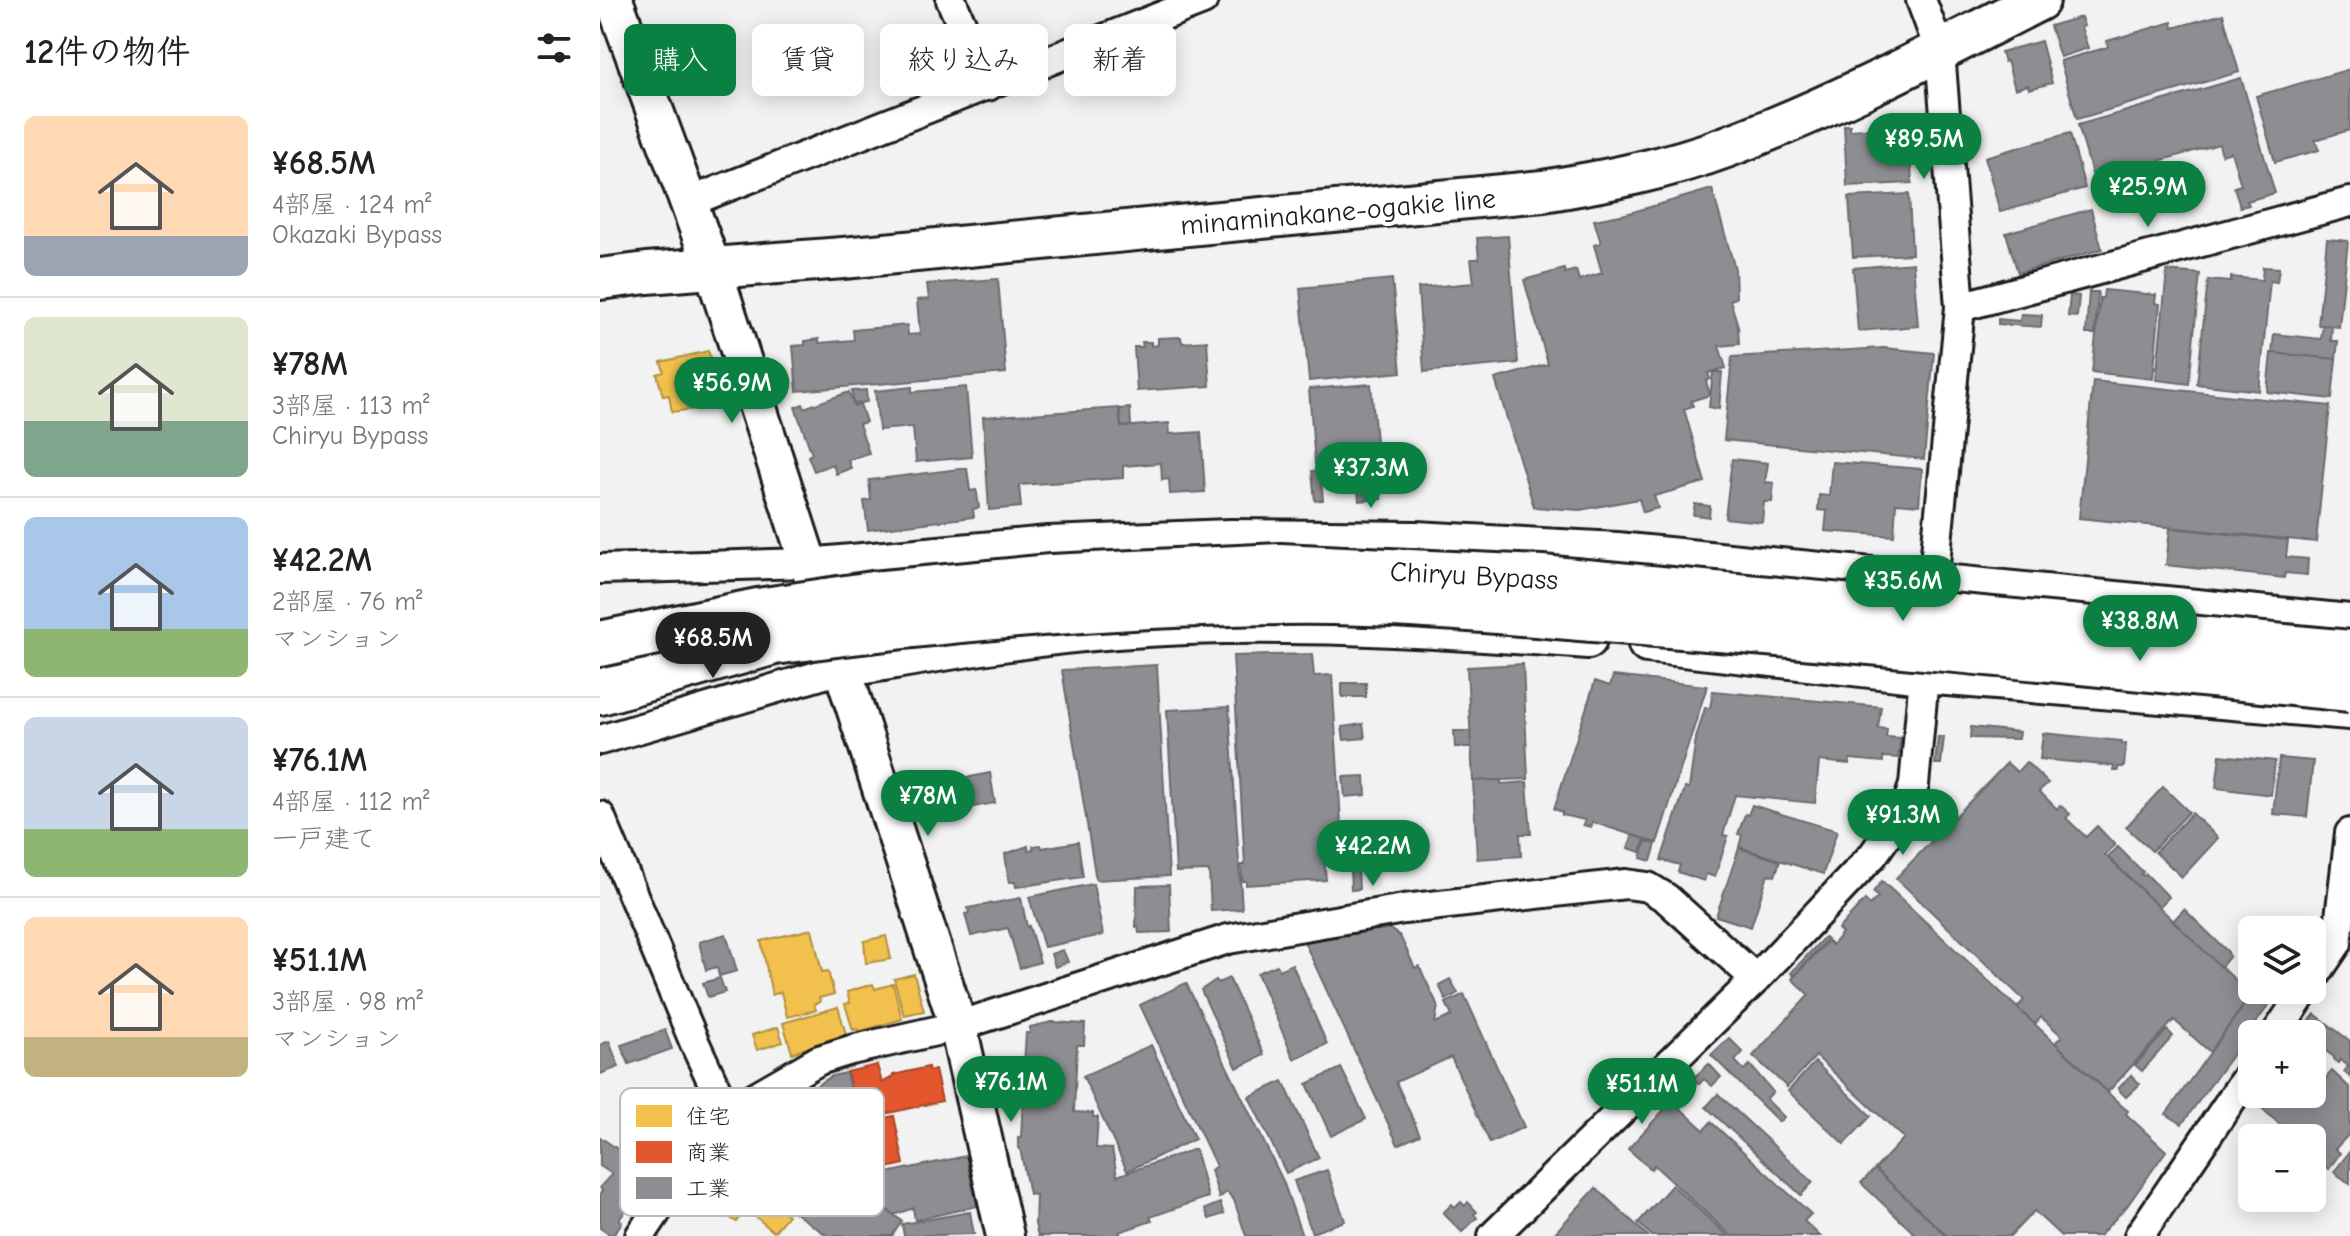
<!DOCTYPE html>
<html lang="ja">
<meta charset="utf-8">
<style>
:root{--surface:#fff;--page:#f2f2f2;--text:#222;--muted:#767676;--line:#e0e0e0;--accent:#0b8043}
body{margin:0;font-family:"Comic Neue","Klee One",sans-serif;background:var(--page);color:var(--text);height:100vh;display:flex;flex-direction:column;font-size:30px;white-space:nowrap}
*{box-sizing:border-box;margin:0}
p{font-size:26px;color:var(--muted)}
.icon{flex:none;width:44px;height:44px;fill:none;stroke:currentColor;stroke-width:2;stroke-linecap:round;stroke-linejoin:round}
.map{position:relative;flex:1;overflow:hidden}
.panel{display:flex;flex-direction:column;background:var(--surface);width:600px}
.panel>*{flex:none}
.hud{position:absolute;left:24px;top:24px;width:760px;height:72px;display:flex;gap:16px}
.tools{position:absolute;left:1638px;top:916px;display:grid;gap:16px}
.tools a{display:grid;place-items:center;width:88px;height:88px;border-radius:12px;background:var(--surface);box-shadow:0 4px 20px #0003;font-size:40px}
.price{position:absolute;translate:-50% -68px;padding:0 18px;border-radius:28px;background:var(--accent);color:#fff;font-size:26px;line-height:52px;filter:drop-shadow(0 2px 4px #0008)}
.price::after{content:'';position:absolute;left:50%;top:48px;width:24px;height:18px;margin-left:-12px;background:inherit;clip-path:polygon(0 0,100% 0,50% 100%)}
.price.on{background:#222;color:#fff}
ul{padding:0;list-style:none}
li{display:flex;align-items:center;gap:24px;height:200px;padding:0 24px}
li+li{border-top:2px solid var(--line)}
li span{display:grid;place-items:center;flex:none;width:224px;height:160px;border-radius:12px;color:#555}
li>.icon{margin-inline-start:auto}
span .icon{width:96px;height:96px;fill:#fffc;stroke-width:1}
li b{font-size:34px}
h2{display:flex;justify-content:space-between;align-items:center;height:96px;padding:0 24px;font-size:34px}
.pill{padding:0 28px;border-radius:12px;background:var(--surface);box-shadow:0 4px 20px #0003;font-size:28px;line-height:72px}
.pill.on{background:var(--accent);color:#fff}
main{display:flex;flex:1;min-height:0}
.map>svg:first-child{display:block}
</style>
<main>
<section class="panel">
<h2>12件の物件<svg class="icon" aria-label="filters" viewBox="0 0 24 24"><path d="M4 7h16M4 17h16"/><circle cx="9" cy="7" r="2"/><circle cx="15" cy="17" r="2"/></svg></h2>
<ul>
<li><span style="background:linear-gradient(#ffd9b3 75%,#9aa5b1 0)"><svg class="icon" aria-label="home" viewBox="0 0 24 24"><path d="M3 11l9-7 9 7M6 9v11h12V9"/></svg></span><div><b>¥68.5M</b><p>4部屋 · 124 m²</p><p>Okazaki Bypass</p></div></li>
<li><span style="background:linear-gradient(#dfe7d0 65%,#7fa58c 0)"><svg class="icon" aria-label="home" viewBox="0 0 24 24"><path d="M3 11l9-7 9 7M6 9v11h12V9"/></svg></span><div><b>¥78M</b><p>3部屋 · 113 m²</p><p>Chiryu Bypass</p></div></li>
<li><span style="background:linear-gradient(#a9c7e8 70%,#8fb573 0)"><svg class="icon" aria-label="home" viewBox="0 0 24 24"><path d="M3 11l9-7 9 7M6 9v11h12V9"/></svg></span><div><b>¥42.2M</b><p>2部屋 · 76 m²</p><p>マンション</p></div></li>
<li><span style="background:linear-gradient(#c9d6e8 70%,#8fb573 0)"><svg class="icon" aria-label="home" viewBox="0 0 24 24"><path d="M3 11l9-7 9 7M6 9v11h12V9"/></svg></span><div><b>¥76.1M</b><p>4部屋 · 112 m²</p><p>一戸建て</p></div></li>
<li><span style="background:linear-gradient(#ffd9b3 75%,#c2b280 0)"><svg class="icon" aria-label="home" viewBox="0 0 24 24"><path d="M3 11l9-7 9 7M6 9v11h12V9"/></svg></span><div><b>¥51.1M</b><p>3部屋 · 98 m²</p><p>マンション</p></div></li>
</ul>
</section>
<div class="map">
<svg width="1750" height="1236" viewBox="0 0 1750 1236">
<rect width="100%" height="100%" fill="#f2f2f2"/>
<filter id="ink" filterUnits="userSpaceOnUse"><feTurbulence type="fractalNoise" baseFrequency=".0125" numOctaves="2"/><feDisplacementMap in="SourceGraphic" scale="16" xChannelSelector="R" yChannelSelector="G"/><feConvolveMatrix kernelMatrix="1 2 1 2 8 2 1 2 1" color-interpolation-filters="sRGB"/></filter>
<g filter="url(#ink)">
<g fill="#f2c14e" stroke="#b2903f" stroke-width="2">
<polygon points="108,351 119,379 118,385 91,393 95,409 72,412 69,395 63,396 57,374 64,372 61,362"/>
<polygon points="212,929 222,972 228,971 234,994 219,998 220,1002 214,1004 216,1010 187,1017 181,992 172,995 161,941"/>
<polygon points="286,936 291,959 266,963 264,941"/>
<polygon points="314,974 324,1011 304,1015 294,979"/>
<polygon points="273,984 275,989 293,984 302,1019 258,1032 258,1029 253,1030 245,1004 250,1003 247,992"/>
<polygon points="238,1007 246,1034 192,1053 183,1023"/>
<polygon points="178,1027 183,1042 157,1050 152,1035"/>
<polygon points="127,1169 162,1191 136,1222 104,1200"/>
<polygon points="169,1200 188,1215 174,1232 156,1217"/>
</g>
<g fill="#e4572e" stroke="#a84529" stroke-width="2">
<polygon points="277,1065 282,1083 293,1077 293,1075 328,1067 329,1071 335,1070 342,1101 258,1120 247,1072"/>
<polygon points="294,1116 304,1164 279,1170 274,1146 265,1148 260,1123"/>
</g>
<g fill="#8d8d92" stroke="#6b6b6f" stroke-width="2">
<polygon points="1623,14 1639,72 1477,119 1460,61 1508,47 1507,41 1572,22 1573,28"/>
<polygon points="1481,17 1484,26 1481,27 1488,48 1460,57 1450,26"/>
<polygon points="1441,41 1452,83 1429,89 1428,85 1415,89 1407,61 1404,62 1401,52"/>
<polygon points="1750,69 1750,130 1715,140 1719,150 1675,162 1656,96"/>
<polygon points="1641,78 1675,193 1647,201 1649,205 1640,207 1634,187 1641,185 1631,152 1622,155 1619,144 1523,171 1526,182 1497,191 1478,125"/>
<polygon points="1244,125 1250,125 1250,130 1309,126 1312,183 1247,186"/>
<polygon points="1470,133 1485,188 1400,212 1385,157"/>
<polygon points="1112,189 1135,269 1136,298 1130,300 1138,326 1139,344 1119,346 1126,368 1108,373 1110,379 1106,381 1110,395 1091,401 1093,406 1084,409 1105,482 1054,496 1058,508 1043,512 1039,499 980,510 934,507 895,379 948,364 924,280 964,269 965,273 976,270 979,280 1002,273 994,245 1001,243 994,220 1026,214"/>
<polygon points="1309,194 1312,254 1253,257 1249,197"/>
<polygon points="1491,209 1502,249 1418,273 1406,233"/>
<polygon points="908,236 918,363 824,372 818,288 874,283 871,259 879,259 877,238"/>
<polygon points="1727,239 1748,241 1739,327 1718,325"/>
<polygon points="1313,263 1318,326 1258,331 1253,268"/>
<polygon points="1663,267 1679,268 1677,282 1670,281 1659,391 1597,384 1608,280 1631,282 1631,277 1662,280"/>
<polygon points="1567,271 1600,274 1589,384 1556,380"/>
<polygon points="398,279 406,373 197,391 193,346 205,345 205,341 219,339 219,343 254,340 253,330 307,325 308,335 320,334 317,300 329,299 327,284"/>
<polygon points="792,279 801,372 709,381 700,288"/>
<polygon points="1504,290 1556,295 1555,303 1560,304 1553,379 1492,372 1500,298 1503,298"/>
<polygon points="1489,292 1498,292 1495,334 1486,334"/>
<polygon points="1470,295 1479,296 1477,317 1468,316"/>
<polygon points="1421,314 1442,315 1441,327 1398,324 1398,319 1420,321"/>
<polygon points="1723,325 1732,326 1731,341 1738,341 1736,359 1672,353 1674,334 1721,339"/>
<polygon points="581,337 582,343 607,341 610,386 537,391 534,347 543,347 542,342 551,342 551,346 558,345 558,338"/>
<polygon points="1284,348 1334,353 1324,459 1124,440 1132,357"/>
<polygon points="1671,353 1736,359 1732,399 1667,392"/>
<polygon points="1113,372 1122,372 1119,409 1109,407"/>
<polygon points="1493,381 1730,406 1716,542 1479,518"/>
<polygon points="771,384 781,499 759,501 756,461 715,464 709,389"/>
<polygon points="312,387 312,392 366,387 372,457 316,462 313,427 279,430 275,391"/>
<polygon points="266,390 267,402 253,404 252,391"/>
<polygon points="249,392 254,406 260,404 266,422 259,424 269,453 248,460 251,468 236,474 233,464 214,471 208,456 212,454 195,407 203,404 204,408"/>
<polygon points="519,408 521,427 569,423 570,434 601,432 605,492 570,494 569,479 562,480 561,463 523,466 523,478 419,485 421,507 389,510 383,417"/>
<polygon points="530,408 531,426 521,427 520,409"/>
<polygon points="1132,459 1168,463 1165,482 1174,483 1172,502 1164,502 1162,522 1125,518"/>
<polygon points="1232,462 1322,469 1319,505 1296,503 1294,536 1225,531 1227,511 1218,510 1219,495 1229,496"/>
<polygon points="367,468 370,491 376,490 377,493 379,508 373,509 374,517 268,530 264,501 271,500 269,480"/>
<polygon points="720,470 723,500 715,501 712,471"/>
<polygon points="1095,504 1110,506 1109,517 1093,515"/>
<polygon points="1570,528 1688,540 1686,557 1708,559 1707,575 1685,573 1684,578 1566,565"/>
<polygon points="712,654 714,676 732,675 743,856 724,856 726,880 646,885 646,881 642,881 641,865 645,865 633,656"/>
<polygon points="923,664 928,779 873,781 867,667"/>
<polygon points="557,665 569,876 496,880 462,670"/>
<polygon points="1013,676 1107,686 1057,843 992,822 991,827 983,825 985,820 962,815 962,812 954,809 995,681 1010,686"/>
<rect x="742" y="683" width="24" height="14"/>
<polygon points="1113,691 1281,707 1278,728 1287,729 1286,737 1301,738 1298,758 1283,757 1283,762 1250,759 1249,764 1219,761 1215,803 1135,795 1123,835 1128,836 1115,877 1106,874 1104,881 1078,872 1080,865 1061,860 1085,788 1089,788 1096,738 1105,708 1110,708"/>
<polygon points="629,707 642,909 611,911 609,871 576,872 567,710"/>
<polygon points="763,724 765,738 744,740 742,727"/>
<polygon points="1371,727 1419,732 1418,739 1370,738"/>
<polygon points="854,731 870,731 871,747 855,747"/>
<polygon points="1443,733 1522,741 1521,744 1526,744 1524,767 1518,767 1518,771 1513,771 1514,766 1440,759"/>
<polygon points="1338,737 1344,737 1341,764 1335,764"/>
<polygon points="1620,755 1675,761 1671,795 1616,788"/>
<polygon points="1679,758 1713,761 1707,817 1673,814"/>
<polygon points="1426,762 1448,783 1439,791 1457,809 1460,805 1470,814 1466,818 1486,837 1497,826 1515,845 1505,855 1651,995 1610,1052 1574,1020 1508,1092 1455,1043 1462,1036 1441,1017 1435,1024 1417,1008 1424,1000 1296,878 1407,763 1417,772"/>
<polygon points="390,773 395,803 351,811 346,782"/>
<polygon points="765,776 766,795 745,797 743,777"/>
<polygon points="901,780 901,784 927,782 931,834 920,834 921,856 877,859 873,781"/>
<polygon points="1563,787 1589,812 1552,851 1526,827"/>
<polygon points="1152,805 1237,831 1223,874 1139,847 1142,835 1138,834 1145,814 1148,815"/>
<polygon points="1592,813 1618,838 1582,877 1555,852"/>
<polygon points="1033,835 1045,839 1041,852 1028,848"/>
<polygon points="1046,841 1056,844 1051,861 1041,858"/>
<polygon points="478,842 483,877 416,887 415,882 409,882 405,854 428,846 428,850 434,849 433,846 441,845 442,848"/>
<polygon points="1518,847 1543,872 1541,874 1544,876 1546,874 1569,897 1559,907 1508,857"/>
<polygon points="1139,848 1180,861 1175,876 1168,874 1151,927 1116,916"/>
<polygon points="758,867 759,889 751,890 750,868"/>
<polygon points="1282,881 1522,1106 1528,1111 1526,1114 1566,1151 1527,1206 1499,1236 1461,1236 1434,1211 1410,1236 1347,1236 1275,1169 1304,1138 1216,1056 1187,1087 1153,1056 1209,995 1192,979 1228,941 1232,945 1242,933 1238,929 1265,900 1270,905 1278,897 1273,892"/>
<polygon points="493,884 503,935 444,947 429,897"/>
<polygon points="569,885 571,932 539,933 538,926 536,927 537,886"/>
<polygon points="421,898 427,927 429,926 440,962 420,968 408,928 371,936 365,914 369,913 368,908"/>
<polygon points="1584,909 1628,952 1629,957 1621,967 1573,921"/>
<polygon points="1700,919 1717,920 1716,939 1712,939 1712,930 1700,930"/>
<polygon points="785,926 800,936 815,968 819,966 838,1006 835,1023 852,1016 846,1003 864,994 924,1127 890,1143 851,1057 796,1082 820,1135 798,1145 702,937"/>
<polygon points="126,934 137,971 119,976 117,967 106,970 99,942"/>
<polygon points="1224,937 1227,939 1194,976 1191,973"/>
<polygon points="463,950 468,962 455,967 451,954"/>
<polygon points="692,964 727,1044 694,1059 657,973 677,965 679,970"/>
<polygon points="120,978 125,992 108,997 103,983"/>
<polygon points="629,978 664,1055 637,1068 601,990 616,980 618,983"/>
<polygon points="850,979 858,993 846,1000 839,985"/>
<polygon points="586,983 683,1181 702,1236 646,1236 634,1200 627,1192 619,1198 611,1170 616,1166 540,1005"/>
<polygon points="1655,990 1671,1002 1582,1124 1566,1114"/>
<polygon points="1715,1014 1750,1041 1750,1077 1744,1072 1748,1066 1740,1060 1738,1063 1733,1059 1734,1057 1712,1041 1712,1034 1701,1032"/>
<polygon points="452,1022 485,1024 484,1045 477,1045 474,1112 493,1113 493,1117 498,1117 496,1148 512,1149 517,1176 595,1149 608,1197 550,1217 552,1221 519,1232 521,1236 438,1236 435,1224 436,1195 429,1194 420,1148 418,1148 418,1137 421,1137 423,1098 411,1097 412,1063 424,1064 426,1033 430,1033 430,1027"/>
<polygon points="65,1030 72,1049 29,1064 21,1045"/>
<polygon points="1567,1030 1573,1036 1542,1071 1535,1065"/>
<polygon points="1129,1038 1143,1052 1135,1061 1144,1070 1150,1065 1173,1092 1166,1099 1184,1117 1179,1122 1111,1055"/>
<polygon points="9,1041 19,1067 0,1074 0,1045"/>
<polygon points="551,1045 595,1139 527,1171 483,1076"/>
<polygon points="1215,1062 1271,1116 1244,1144 1188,1091"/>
<polygon points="1109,1064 1121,1077 1112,1086 1104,1079 1099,1084 1093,1078"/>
<polygon points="741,1068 766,1119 731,1136 707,1084"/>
<polygon points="1732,1071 1750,1088 1750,1133 1735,1149 1740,1153 1729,1169 1720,1163 1722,1160 1712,1151 1712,1138 1697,1138 1691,1135 1653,1100 1658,1094 1683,1094 1688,1098 1692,1094 1712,1094"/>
<polygon points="246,1073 258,1121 248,1134 201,1095 232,1076"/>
<polygon points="1531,1075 1540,1084 1526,1097 1518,1089"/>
<polygon points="683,1081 719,1158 686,1173 649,1097"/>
<polygon points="1118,1094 1213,1182 1201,1195 1106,1107"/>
<polygon points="1072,1101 1104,1130 1111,1122 1211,1214 1204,1221 1220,1236 1131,1236 1054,1165 1051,1169 1028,1149"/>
<polygon points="0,1137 35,1161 29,1169 33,1172 28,1178 42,1187 19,1220 22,1222 14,1234 10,1235 0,1228 0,1194 2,1191 0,1187 12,1174 0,1166"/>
<polygon points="1750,1151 1750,1184 1734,1172"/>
<polygon points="238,1152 259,1167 248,1182 302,1221 292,1236 228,1236 191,1210 194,1207 190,1205 200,1191 206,1196"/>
<polygon points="366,1156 377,1206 315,1220 313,1208 294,1215 248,1182 258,1168 269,1177"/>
<polygon points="1275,1169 1347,1236 1317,1236 1261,1183"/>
<polygon points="727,1170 745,1221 712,1233 694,1181"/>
<polygon points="1072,1185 1128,1236 1052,1236 1038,1223"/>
<polygon points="996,1188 1048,1236 952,1236"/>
<polygon points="861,1202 865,1206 868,1202 877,1212 874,1214 877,1218 862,1232 843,1213 852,1204 855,1208"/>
<polygon points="620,1203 624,1214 609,1219 605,1209"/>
<polygon points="370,1212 374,1234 304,1236 302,1224"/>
</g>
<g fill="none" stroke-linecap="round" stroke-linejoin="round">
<defs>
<g id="minor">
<polyline points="351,0 388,86"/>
<polyline points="1321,0 1340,51 1360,307 1332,594"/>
<polyline points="89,202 603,0"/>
<polyline points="1360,307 1750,202"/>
<polyline points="0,569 208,563 448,541 630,534 816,536 1017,547 1750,619"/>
<polyline points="0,740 241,669"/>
<polyline points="0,816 96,1046 127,1113"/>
<polyline points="1712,980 1737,943 1750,833"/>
<polyline points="1676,1034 1705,990"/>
<polyline points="40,1236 113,1127 127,1113 219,1060 251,1050 358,1026 628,939 804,909 1026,884 1048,887 1066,898 1156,979"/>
<polyline points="893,1236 1156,979 1273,855 1306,808 1314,785 1326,655"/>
<polyline points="1539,1236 1652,1069"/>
</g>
<g id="tertiary">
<polyline points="14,0 113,269 358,1026 405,1236"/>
<polyline points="1047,644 1324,675 1750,711"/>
<path d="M 241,669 C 332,654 424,637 516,630 C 673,618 831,629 988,640"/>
</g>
<path id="secondary" d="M 0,279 L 47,273 L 243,258 L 943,191 C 1005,181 1067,169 1126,147 C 1234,107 1337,52 1439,0"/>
<polyline id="trunk" points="0,692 174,642"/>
</defs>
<use href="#minor" stroke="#1c1c1c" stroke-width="34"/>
<use href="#tertiary" stroke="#1c1c1c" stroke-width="42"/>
<use href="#secondary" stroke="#1c1c1c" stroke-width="46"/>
<use href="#trunk" stroke="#1c1c1c" stroke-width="50"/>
<use href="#minor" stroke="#fff" stroke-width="28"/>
<use href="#tertiary" stroke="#fff" stroke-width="36"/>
<use href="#secondary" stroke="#fff" stroke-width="40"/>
<use href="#trunk" stroke="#fff" stroke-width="44"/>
<defs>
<g id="trunk-bridge">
<path d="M 174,642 C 342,619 511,604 681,602 C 797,600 914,613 1030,622 C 1270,640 1510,665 1750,689"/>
<polyline points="0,644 158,611 273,594 451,577 680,566 942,578 1750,653"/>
</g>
</defs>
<use href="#trunk-bridge" stroke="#1c1c1c" stroke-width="50" stroke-linecap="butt"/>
<use href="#trunk-bridge" stroke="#fff" stroke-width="44"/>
</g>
</g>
<g text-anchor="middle" stroke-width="8" stroke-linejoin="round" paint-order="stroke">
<g font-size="28" fill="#1c1c1c" stroke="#fff">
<text transform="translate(738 211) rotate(-5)" y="10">minaminakane-ogakie line</text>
<text transform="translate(874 575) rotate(3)" y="10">Chiryu Bypass</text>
</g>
</g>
<rect x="20" y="1088" width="264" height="128" rx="12" fill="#fff" stroke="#bbb" stroke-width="2"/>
<rect x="36" y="1105" width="36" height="22" fill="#f2c14e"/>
<rect x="36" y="1141" width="36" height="22" fill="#e4572e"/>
<rect x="36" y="1177" width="36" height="22" fill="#8d8d92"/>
<g font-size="22" fill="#1c1c1c">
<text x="86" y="1124">住宅</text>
<text x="86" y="1160">商業</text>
<text x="86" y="1196">工業</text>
</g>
</svg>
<div class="tools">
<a><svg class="icon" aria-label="layers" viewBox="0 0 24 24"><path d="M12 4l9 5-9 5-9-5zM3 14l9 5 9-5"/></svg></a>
<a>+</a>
<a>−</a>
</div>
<b class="price" style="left:1324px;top:181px">¥89.5M</b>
<b class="price" style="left:1548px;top:229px">¥25.9M</b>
<b class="price" style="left:132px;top:425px">¥56.9M</b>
<b class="price" style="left:771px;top:510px">¥37.3M</b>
<b class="price" style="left:1303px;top:623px">¥35.6M</b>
<b class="price" style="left:1540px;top:663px">¥38.8M</b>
<b class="price on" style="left:113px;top:680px">¥68.5M</b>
<b class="price" style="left:328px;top:838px">¥78M</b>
<b class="price" style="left:1303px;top:857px">¥91.3M</b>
<b class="price" style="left:773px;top:888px">¥42.2M</b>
<b class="price" style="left:411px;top:1124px">¥76.1M</b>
<b class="price" style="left:1042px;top:1126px">¥51.1M</b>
<div class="hud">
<a class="pill on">購入</a>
<a class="pill">賃貸</a>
<a class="pill">絞り込み</a>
<a class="pill">新着</a>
</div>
</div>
</main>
